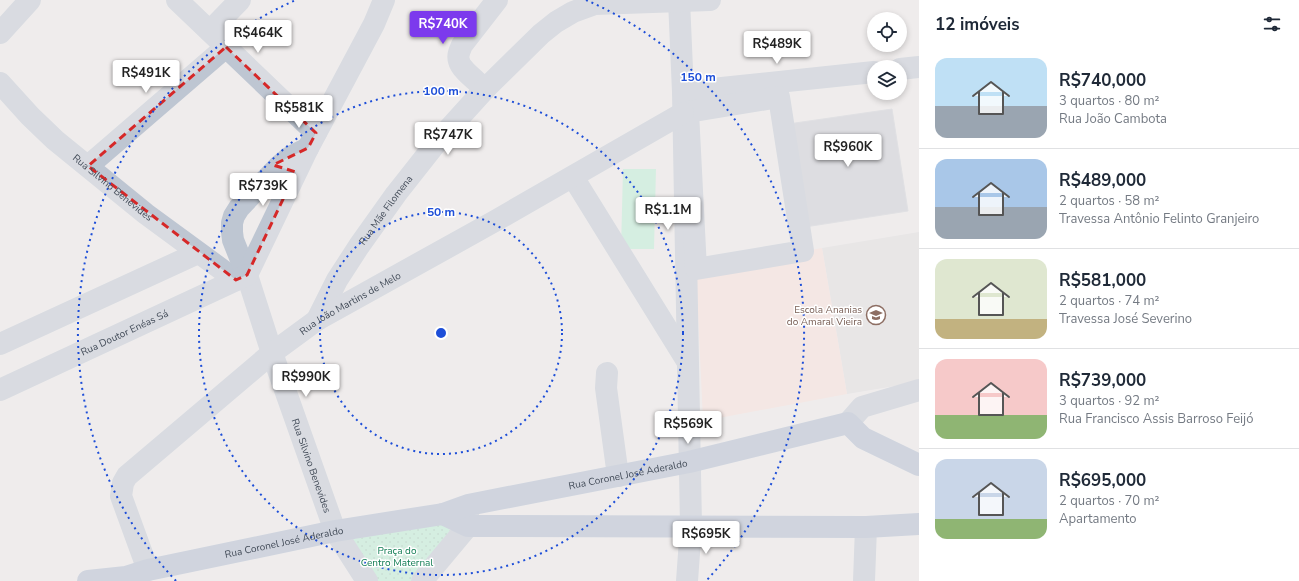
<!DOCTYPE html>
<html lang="pt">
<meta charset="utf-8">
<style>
:root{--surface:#fff;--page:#f2f2f3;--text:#1f2937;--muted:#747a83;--line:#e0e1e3;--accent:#7c3aed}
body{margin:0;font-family:"Nunito Sans",sans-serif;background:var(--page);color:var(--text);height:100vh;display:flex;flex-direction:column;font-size:15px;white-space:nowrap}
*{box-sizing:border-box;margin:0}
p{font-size:13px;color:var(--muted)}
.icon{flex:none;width:22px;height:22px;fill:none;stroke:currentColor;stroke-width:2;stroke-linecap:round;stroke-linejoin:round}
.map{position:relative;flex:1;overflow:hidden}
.drawer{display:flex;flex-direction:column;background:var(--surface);width:380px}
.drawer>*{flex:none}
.buttons{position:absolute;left:867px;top:12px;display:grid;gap:8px}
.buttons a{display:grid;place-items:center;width:40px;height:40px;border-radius:50%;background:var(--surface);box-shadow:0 2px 6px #0003;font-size:20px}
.price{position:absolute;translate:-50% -34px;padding:0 9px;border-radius:4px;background:#fff;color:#222;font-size:13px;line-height:26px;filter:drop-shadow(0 1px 2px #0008)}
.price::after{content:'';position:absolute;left:50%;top:24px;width:12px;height:9px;margin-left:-6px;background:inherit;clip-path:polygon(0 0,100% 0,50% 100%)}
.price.selected{background:var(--accent);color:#fff}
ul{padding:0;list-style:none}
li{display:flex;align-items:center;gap:12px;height:100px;padding:0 16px}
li+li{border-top:1px solid var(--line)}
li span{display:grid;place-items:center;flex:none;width:112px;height:80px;border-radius:12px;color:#555}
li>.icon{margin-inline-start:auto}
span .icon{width:48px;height:48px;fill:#fffc;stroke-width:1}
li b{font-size:17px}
h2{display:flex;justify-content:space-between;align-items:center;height:48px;padding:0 16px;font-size:17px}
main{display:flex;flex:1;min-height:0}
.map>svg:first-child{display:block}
</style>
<main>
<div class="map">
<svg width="919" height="581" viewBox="0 0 919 581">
<defs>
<pattern id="green-dots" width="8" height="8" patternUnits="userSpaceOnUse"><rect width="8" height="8" fill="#b7f0d3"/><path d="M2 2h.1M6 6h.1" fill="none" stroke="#9fcfb7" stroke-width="1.8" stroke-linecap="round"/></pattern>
</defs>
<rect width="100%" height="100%" fill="#efecec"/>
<polygon fill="#e0ddde" points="919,232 919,382 847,394 822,248"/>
<polygon fill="#fbe0d9" points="822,248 847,394 703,421 696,269"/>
<polygon fill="url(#green-dots)" points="446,522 450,531 411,581 377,581 347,540"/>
<polygon fill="#b7f0d3" points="623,169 656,169 654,249 621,249"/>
<polygon fill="#c8cad2" stroke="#cfd1d8" points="892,109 908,211 805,227 788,124"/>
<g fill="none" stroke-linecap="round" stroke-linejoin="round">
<g stroke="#bec6d2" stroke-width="22">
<polyline points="177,0 316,133"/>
<polyline points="679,0 683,92 691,526 687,581"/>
<polyline points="210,31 240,0"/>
<polyline points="0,33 30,0"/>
<polyline points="900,69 919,67"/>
<path id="s1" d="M 0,83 L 30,116 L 55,140 L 146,214 L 236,280"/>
<path d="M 485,89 C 478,82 461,70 459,61 C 457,55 460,50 462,45 L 497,0"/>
<polyline points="683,92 874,72"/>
<polygon points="779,97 803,251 696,269 688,112"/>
<path id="s2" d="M 308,148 L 290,157 L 278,167 L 255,191 L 239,208 L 234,216 L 232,223 L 232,232 L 233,240 L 247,275 L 272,353 L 335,531 L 367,581"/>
<polyline points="88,166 226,47"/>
<polyline points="573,177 687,361"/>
<polyline points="247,275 308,148 374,24 384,0"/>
<path id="s3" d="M 317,320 L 337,280 L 359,246 L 396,194 L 437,142 L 485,89 L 541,34 L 556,22 L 573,12 L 595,4 L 710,0"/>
<polyline points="0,344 198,253"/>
<polyline points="607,373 606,388 618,476"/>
<path id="s4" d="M 0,390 L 247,275"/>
<polyline points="848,423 862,407 919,390"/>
<path id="s5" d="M 148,570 L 121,496 L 123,483 L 127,476 L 272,353 L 317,320 L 495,221 L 683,113"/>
<polyline points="422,581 468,526 468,507"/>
<polyline points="864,581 866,527"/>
</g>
<g stroke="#aab7cd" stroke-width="22">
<polyline points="443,514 468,526 866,527 919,524"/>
<path id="s6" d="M 88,581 L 126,577 L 148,570 L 335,531 L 443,514 L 468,505 L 689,462 L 848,423 L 863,438 L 919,465"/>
</g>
</g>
<path d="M0 0H919V581H0ZM 226,47 L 316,133 L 308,148 L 273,165 L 296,172 L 247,275 L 236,280 L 88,166 Z" fill="#efecec" fill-opacity=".55" fill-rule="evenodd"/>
<path fill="none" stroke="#d62828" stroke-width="3" stroke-dasharray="8 5" stroke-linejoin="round" d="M 226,47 L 316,133 L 308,148 L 273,165 L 296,172 L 247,275 L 236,280 L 88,166 Z"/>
<g fill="none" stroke="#1d4ed8" stroke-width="2" stroke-dasharray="2 4">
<circle cx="441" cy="333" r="121"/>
<circle cx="441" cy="333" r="242"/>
<path d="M176 581A363 363 0 0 1 296 0M586 0A363 363 0 0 1 706 581"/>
</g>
<defs>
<symbol id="school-ring" viewBox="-11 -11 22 22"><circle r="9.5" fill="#fff" stroke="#8d6e63" stroke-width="1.5"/><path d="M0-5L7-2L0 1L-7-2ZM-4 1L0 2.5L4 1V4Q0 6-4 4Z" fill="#8d6e63"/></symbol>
</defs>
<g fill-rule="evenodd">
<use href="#school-ring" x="865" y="304" width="22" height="22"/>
</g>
<g text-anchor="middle" stroke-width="3" stroke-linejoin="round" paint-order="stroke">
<g font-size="10" fill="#444d5a" stroke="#fff">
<text dy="4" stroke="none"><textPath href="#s1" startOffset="154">Rua Silvino Benevides</textPath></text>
<text dy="4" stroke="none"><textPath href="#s3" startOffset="130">Rua Mãe Filomena</textPath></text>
<text dy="4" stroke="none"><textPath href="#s5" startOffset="383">Rua João Martins de Melo</textPath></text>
<text dy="4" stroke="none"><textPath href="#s4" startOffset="137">Rua Doutor Enéas Sá</textPath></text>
<text dy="4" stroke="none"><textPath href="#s2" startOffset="365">Rua Silvino Benevides</textPath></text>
<text dy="4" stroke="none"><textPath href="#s6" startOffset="551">Rua Coronel José Aderaldo</textPath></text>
<text dy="4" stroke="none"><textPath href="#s6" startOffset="200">Rua Coronel José Aderaldo</textPath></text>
</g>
<g font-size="10" fill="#785e54" stroke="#fff" text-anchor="end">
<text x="862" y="313">Escola Ananias<tspan x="862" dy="12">do Amaral Vieira</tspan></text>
</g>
<g font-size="10" fill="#127d54" stroke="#fff">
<text x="397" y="554">Praça do<tspan x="397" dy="12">Centro Maternal</tspan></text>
</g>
</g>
<circle cx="441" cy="333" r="6" fill="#1d4ed8" stroke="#fff" stroke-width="2"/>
<g font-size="12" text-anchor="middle" font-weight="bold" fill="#1d4ed8" stroke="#fff" stroke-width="3" stroke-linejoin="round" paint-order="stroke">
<text x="698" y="81">150 m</text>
<text x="441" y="95">100 m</text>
<text x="441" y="216">50 m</text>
</g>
</svg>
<div class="buttons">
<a><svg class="icon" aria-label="locate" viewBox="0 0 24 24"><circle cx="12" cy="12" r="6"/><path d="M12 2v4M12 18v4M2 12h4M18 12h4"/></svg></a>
<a><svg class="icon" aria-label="layers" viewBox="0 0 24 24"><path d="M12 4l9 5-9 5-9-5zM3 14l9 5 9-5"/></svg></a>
</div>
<b class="price selected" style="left:443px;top:45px">R$740K</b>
<b class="price" style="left:258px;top:54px">R$464K</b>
<b class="price" style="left:777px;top:65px">R$489K</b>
<b class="price" style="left:146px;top:94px">R$491K</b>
<b class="price" style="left:299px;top:129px">R$581K</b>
<b class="price" style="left:448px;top:156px">R$747K</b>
<b class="price" style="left:848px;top:168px">R$960K</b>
<b class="price" style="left:263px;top:207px">R$739K</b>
<b class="price" style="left:668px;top:231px">R$1.1M</b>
<b class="price" style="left:306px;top:398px">R$990K</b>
<b class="price" style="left:688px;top:445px">R$569K</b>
<b class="price" style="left:706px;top:555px">R$695K</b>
</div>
<section class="drawer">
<h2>12 imóveis<svg class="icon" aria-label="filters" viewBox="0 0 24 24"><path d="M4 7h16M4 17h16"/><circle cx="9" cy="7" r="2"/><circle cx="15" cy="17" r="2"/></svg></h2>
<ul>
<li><span style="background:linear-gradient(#bfe0f5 60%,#9aa5b1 0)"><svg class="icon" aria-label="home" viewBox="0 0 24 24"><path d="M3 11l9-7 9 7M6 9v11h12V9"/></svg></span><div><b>R$740,000</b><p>3 quartos · 80 m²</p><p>Rua João Cambota</p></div></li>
<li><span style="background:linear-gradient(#a9c7e8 60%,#9aa5b1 0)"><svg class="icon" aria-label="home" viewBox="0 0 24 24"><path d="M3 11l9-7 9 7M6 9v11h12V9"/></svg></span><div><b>R$489,000</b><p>2 quartos · 58 m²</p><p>Travessa Antônio Felinto Granjeiro</p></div></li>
<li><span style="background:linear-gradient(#dfe7d0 75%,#c2b280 0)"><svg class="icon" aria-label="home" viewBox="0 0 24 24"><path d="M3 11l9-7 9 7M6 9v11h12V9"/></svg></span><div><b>R$581,000</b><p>2 quartos · 74 m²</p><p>Travessa José Severino</p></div></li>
<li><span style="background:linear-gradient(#f6c9c9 70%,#8fb573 0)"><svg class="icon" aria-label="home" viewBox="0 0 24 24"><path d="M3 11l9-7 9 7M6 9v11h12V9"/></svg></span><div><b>R$739,000</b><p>3 quartos · 92 m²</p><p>Rua Francisco Assis Barroso Feijó</p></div></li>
<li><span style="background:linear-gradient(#c9d6e8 75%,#8fb573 0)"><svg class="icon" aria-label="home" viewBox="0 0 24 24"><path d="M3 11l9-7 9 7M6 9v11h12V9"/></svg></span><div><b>R$695,000</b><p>2 quartos · 70 m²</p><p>Apartamento</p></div></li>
</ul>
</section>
</main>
